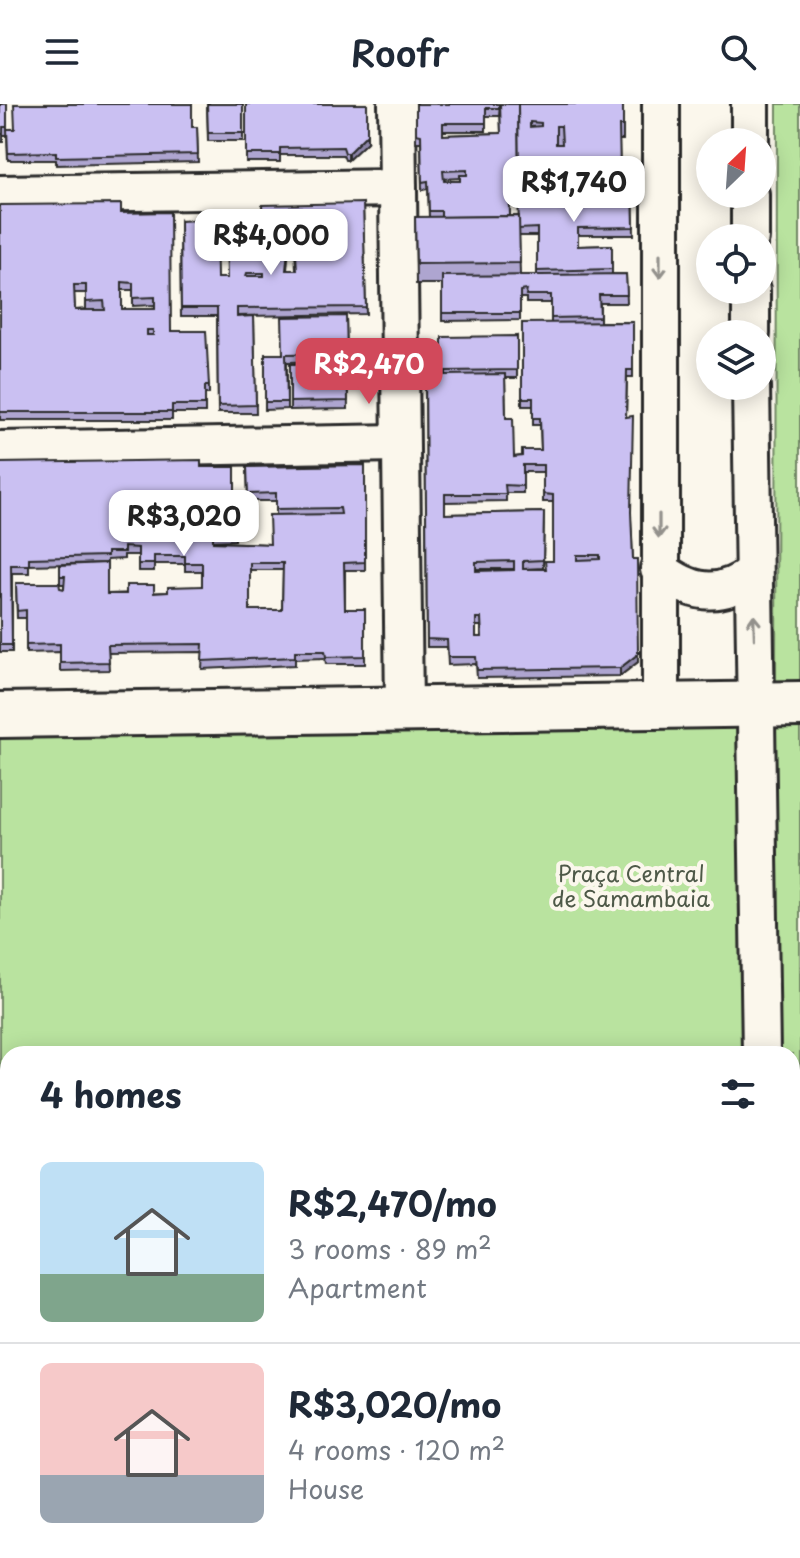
<!DOCTYPE html>
<meta charset="utf-8">
<style>
:root{--surface:#fff;--page:#f2f2f3;--text:#1f2937;--muted:#747a83;--line:#e0e1e3;--accent:#d1495b}
body{margin:0;font-family:"Playpen Sans",sans-serif;background:var(--page);color:var(--text);height:100vh;display:flex;flex-direction:column;font-size:30px;white-space:nowrap}
*{box-sizing:border-box;margin:0}
p{font-size:26px;color:var(--muted)}
.icon{flex:none;width:44px;height:44px;fill:none;stroke:currentColor;stroke-width:2;stroke-linecap:round;stroke-linejoin:round}
.map{position:relative;flex:1;overflow:hidden}
.panel{position:absolute;left:0px;top:942px;width:800px;height:512px;display:flex;flex-direction:column;background:var(--surface);border-radius:24px 24px 0 0;box-shadow:0 4px 20px #0003}
.panel>*{flex:none}
.needle{width:52px;rotate:25deg}
.controls{position:absolute;left:696px;top:24px;display:grid;gap:16px}
.controls a{display:grid;place-items:center;width:80px;height:80px;border-radius:50%;background:var(--surface);box-shadow:0 4px 20px #0003;font-size:40px}
.price{position:absolute;translate:-50% -68px;padding:0 18px;border-radius:16px;background:#fff;color:#222;font-size:26px;line-height:52px;filter:drop-shadow(0 2px 4px #0008)}
.price::after{content:'';position:absolute;left:50%;top:48px;width:24px;height:18px;margin-left:-12px;background:inherit;clip-path:polygon(0 0,100% 0,50% 100%)}
.price.active{background:var(--accent);color:#fff}
ul{padding:0;list-style:none}
li{display:flex;align-items:center;gap:24px;height:200px;padding:0 40px}
li+li{border-top:2px solid var(--line)}
li span{display:grid;place-items:center;flex:none;width:224px;height:160px;border-radius:12px;color:#555}
li>.icon{margin-inline-start:auto}
span .icon{width:96px;height:96px;fill:#fffc;stroke-width:1}
li b{font-size:34px}
h2{display:flex;justify-content:space-between;align-items:center;height:96px;padding:0 40px;font-size:34px}
header{display:flex;justify-content:space-between;align-items:center;height:104px;padding:0 40px;background:var(--surface);font-size:36px;font-weight:600}
.map>svg:first-child{display:block}
</style>
<header><svg class="icon" aria-label="menu" viewBox="0 0 24 24"><path d="M4 6h16M4 12h16M4 18h16"/></svg>Roofr<svg class="icon" aria-label="search" viewBox="0 0 24 24"><circle cx="10" cy="10" r="6"/><path d="M15 15l6 6"/></svg></header>
<div class="map">
<svg width="800" height="1454" viewBox="0 0 800 1454">
<rect width="100%" height="100%" fill="#fbf7ec"/>
<filter id="ink" filterUnits="userSpaceOnUse"><feTurbulence type="fractalNoise" baseFrequency=".0125" numOctaves="2"/><feDisplacementMap in="SourceGraphic" scale="16" xChannelSelector="R" yChannelSelector="G"/><feConvolveMatrix kernelMatrix="1 2 1 2 8 2 1 2 1" color-interpolation-filters="sRGB"/></filter>
<g filter="url(#ink)">
<path fill="#b9e39f" stroke="#728765" stroke-width="2" fill-rule="evenodd" d="M 777,0 L 800,0 L 800,1454 L 0,1454 L 0,623 L 776,613 ZM 8,950 L 792,950 L 792,1446 L 8,1446 Z"/>
<g fill="none" stroke-linecap="round" stroke-linejoin="round">
<defs>
<g id="minor">
<polyline points="397,0 404,604"/>
<polyline points="750,0 750,38"/>
<polyline points="0,90 398,84"/>
<polyline points="750,90 750,134"/>
<polyline points="751,186 751,230"/>
<polyline points="751,282 761,950"/>
<polyline points="0,346 399,339"/>
<path d="M 659,465 C 690,489 719,496 752,470"/>
<polyline points="661,603 661,0"/>
<polyline points="752,1454 753,1446"/>
</g>
<polyline id="tertiary" points="0,611 800,600"/>
</defs>
<use href="#minor" stroke="#2b2b2b" stroke-width="42"/>
<use href="#tertiary" stroke="#2b2b2b" stroke-width="50"/>
<use href="#minor" stroke="#fbf7ec" stroke-width="36"/>
<use href="#tertiary" stroke="#fbf7ec" stroke-width="44"/>
</g>
<g fill="#aea5d0" stroke="#2b2b2b" stroke-width="2" fill-rule="evenodd">
<polygon points="0,0 7,0 7,25 197,23 198,58 56,61 56,56 8,56 7,31 3,31 3,38 0,38"/>
<polygon points="207,0 243,0 243,37 208,37"/>
<polygon points="246,0 367,38 348,56 345,56 343,51 280,51 280,58 246,58"/>
<path d="M 416,0 L 500,0 L 499,12 L 486,12 L 486,27 L 443,27 L 443,31 L 501,29 L 500,0 L 623,0 L 623,36 L 619,36 L 620,82 L 509,84 L 510,112 L 519,112 L 633,84 L 634,131 L 578,131 L 578,142 L 612,141 L 612,170 L 626,170 L 627,199 L 600,199 L 600,218 L 633,218 L 633,273 L 627,273 L 626,313 L 638,558 L 620,572 L 477,574 L 476,560 L 448,561 L 447,543 L 427,543 L 425,267 L 442,267 L 517,232 L 517,274 L 505,274 L 506,314 L 514,353 L 522,352 L 541,346 L 540,321 L 533,321 L 533,302 L 522,302 L 522,219 L 551,219 L 551,199 L 526,199 L 526,194 L 520,194 L 520,216 L 442,217 L 442,180 L 416,180 L 415,113 L 429,113 L 428,85 L 422,86 L 421,38 L 416,38 ZM 460,74 L 460,77 L 444,77 L 443,75 ZM 519,132 L 537,132 L 537,171 L 520,171 ZM 523,368 L 543,368 L 543,398 L 553,398 L 553,457 L 545,465 L 523,465 L 543,464 L 544,408 L 445,410 L 445,398 L 506,397 L 506,389 L 523,389 ZM 476,465 L 514,465 L 514,466 L 476,467 ZM 476,522 L 481,522 L 481,533 L 476,533 Z"/>
<path d="M 363,99 L 366,210 L 237,212 L 237,213 L 254,212 L 256,309 L 218,309 L 217,212 L 181,212 L 180,117 L 217,174 L 227,174 L 263,124 ZM 289,143 L 295,143 L 296,166 L 287,166 Z"/>
<path d="M 0,101 L 121,109 L 171,227 L 209,282 L 209,290 L 205,290 L 205,309 L 172,309 L 172,316 L 0,316 ZM 122,186 L 133,186 L 133,202 L 155,201 L 155,205 L 122,205 ZM 74,189 L 86,189 L 86,205 L 75,206 Z"/>
<polygon points="346,212 347,257 287,258 287,305 265,306 265,250 283,250"/>
<polygon points="347,259 348,305 290,306 290,260"/>
<path d="M 0,359 L 201,363 L 235,396 L 235,436 L 213,437 L 213,438 L 270,440 L 276,410 L 276,397 L 248,397 L 247,363 L 365,361 L 365,466 L 345,466 L 345,505 L 365,505 L 365,560 L 326,560 L 325,554 L 295,555 L 295,561 L 202,565 L 203,548 L 108,549 L 109,566 L 60,567 L 60,548 L 26,549 L 26,514 L 17,514 L 16,479 L 64,485 L 64,480 L 60,480 L 60,461 L 107,490 L 168,488 L 202,482 L 202,467 L 185,467 L 185,460 L 154,460 L 154,467 L 138,467 L 138,451 L 124,451 L 124,455 L 107,456 L 107,459 L 29,461 L 29,469 L 12,469 L 12,548 L 0,548 ZM 250,466 L 283,466 L 282,506 L 250,506 Z"/>
</g>
<g fill="#8d86a9" stroke="#2b2b2b" stroke-width="2">
<polygon points="367,30 367,38 348,56 348,49"/>
<polygon points="638,550 638,558 620,572 620,564"/>
</g>
<g fill="#cac0f2" stroke="#2b2b2b" stroke-width="2" fill-rule="evenodd">
<polygon points="0,0 7,0 7,23 3,23 3,30 0,30"/>
<polygon points="14,0 192,0 192,23 197,23 198,50 56,53 56,48 8,49 7,25 15,25"/>
<polygon points="207,0 243,0 243,29 208,29"/>
<polygon points="246,0 367,0 367,30 348,49 345,49 343,43 280,44 280,50 246,50"/>
<path d="M 416,0 L 499,0 L 499,4 L 486,4 L 486,19 L 443,19 L 443,31 L 501,29 L 500,0 L 518,0 L 519,76 L 509,76 L 510,112 L 441,113 L 441,107 L 429,107 L 428,77 L 422,78 L 421,31 L 416,30 ZM 467,66 L 467,71 L 460,71 L 460,77 L 444,77 L 443,67 Z"/>
<path d="M 518,0 L 623,0 L 623,22 L 619,22 L 620,67 L 519,69 ZM 530,18 L 541,19 L 541,22 L 530,23 ZM 556,22 L 561,22 L 562,40 L 556,40 Z"/>
<polygon points="633,84 634,123 578,124 578,142 612,141 612,165 537,167 537,124 519,125 518,85"/>
<path d="M 363,99 L 366,203 L 237,204 L 237,213 L 254,212 L 256,301 L 218,302 L 217,204 L 181,204 L 180,117 L 216,115 L 217,174 L 227,174 L 226,124 L 263,124 L 262,101 ZM 295,135 L 297,166 L 286,166 L 289,136 ZM 247,169 L 264,169 L 264,172 L 246,172 Z"/>
<path d="M 121,100 L 121,109 L 170,108 L 171,227 L 206,227 L 209,282 L 205,282 L 205,301 L 172,301 L 172,308 L 0,308 L 0,101 ZM 122,178 L 133,179 L 133,194 L 155,193 L 155,205 L 122,205 ZM 74,181 L 86,181 L 86,198 L 104,197 L 105,206 L 75,206 ZM 147,226 L 153,226 L 153,231 L 147,231 Z"/>
<polygon points="519,112 520,159 416,160 415,113"/>
<polygon points="626,170 627,191 599,191 600,213 551,214 551,191 526,191 527,186 520,187 520,209 442,209 442,172"/>
<polygon points="346,212 347,249 286,250 287,298 265,298 265,250 283,250 282,213"/>
<path d="M 633,218 L 633,266 L 627,266 L 626,313 L 633,312 L 631,408 L 633,455 L 637,455 L 638,550 L 620,564 L 477,566 L 476,553 L 448,553 L 447,536 L 427,535 L 425,267 L 442,267 L 442,233 L 517,232 L 517,266 L 446,267 L 446,271 L 505,270 L 506,314 L 513,314 L 514,353 L 522,352 L 522,346 L 541,346 L 540,314 L 533,314 L 533,294 L 522,294 L 522,219 ZM 523,361 L 543,361 L 543,390 L 553,391 L 553,457 L 545,457 L 546,465 L 523,465 L 523,457 L 543,456 L 544,408 L 445,410 L 445,390 L 506,390 L 505,381 L 523,382 ZM 577,451 L 600,451 L 600,455 L 577,456 ZM 514,457 L 514,466 L 476,467 L 476,458 ZM 476,514 L 481,514 L 482,533 L 476,533 Z"/>
<polygon points="347,259 348,297 290,298 290,260"/>
<path d="M 201,356 L 201,363 L 235,363 L 235,429 L 202,430 L 202,432 L 213,431 L 213,438 L 270,440 L 269,411 L 341,410 L 340,404 L 276,405 L 276,389 L 248,390 L 247,363 L 365,361 L 365,458 L 344,459 L 345,505 L 365,505 L 365,552 L 326,553 L 325,547 L 295,547 L 295,553 L 202,557 L 203,540 L 108,541 L 109,558 L 60,559 L 60,540 L 26,541 L 26,506 L 17,507 L 16,479 L 59,479 L 60,484 L 64,485 L 65,472 L 60,472 L 60,461 L 107,459 L 107,490 L 126,490 L 126,481 L 154,481 L 154,489 L 168,488 L 168,483 L 202,482 L 202,459 L 185,459 L 185,452 L 154,452 L 154,460 L 138,460 L 138,444 L 124,443 L 124,448 L 107,448 L 107,452 L 29,454 L 29,461 L 11,461 L 12,541 L 0,541 L 0,359 ZM 250,459 L 283,459 L 282,506 L 250,506 Z"/>
</g>
<defs><path id="oneway-shaft" d="M-6 0H5M1.5-3L5.5 0L1.5 3" fill="none" stroke-width="1.6" stroke-linecap="round" stroke-linejoin="round" transform="scale(2)"/></defs>
<g stroke="#93918c">
<use href="#oneway-shaft" transform="translate(660 162) rotate(90)"/>
<use href="#oneway-shaft" transform="translate(659 422) rotate(90)"/>
<use href="#oneway-shaft" transform="translate(754 523) rotate(-92)"/>
</g>
</g>
<g text-anchor="middle" stroke-width="8" stroke-linejoin="round" paint-order="stroke">
<g font-size="22" fill="#4e5948" stroke="#fbf7ec">
<text x="631" y="778">Praça Central<tspan x="631" dy="25">de Samambaia</tspan></text>
</g>
</g>
</svg>
<div class="controls">
<a><svg class="needle" viewBox="-14 -14 28 28"><path d="M0-13l5 13h-10z" fill="#e53935"/><path d="M0 13l5-13h-10z" fill="#747a83"/></svg></a>
<a><svg class="icon" aria-label="locate" viewBox="0 0 24 24"><circle cx="12" cy="12" r="6"/><path d="M12 2v4M12 18v4M2 12h4M18 12h4"/></svg></a>
<a><svg class="icon" aria-label="layers" viewBox="0 0 24 24"><path d="M12 4l9 5-9 5-9-5zM3 14l9 5 9-5"/></svg></a>
</div>
<b class="price" style="left:574px;top:120px">R$1,740</b>
<b class="price" style="left:271px;top:173px">R$4,000</b>
<b class="price active" style="left:369px;top:302px">R$2,470</b>
<b class="price" style="left:184px;top:454px">R$3,020</b>
<section class="panel">
<h2>4 homes<svg class="icon" aria-label="filters" viewBox="0 0 24 24"><path d="M4 7h16M4 17h16"/><circle cx="9" cy="7" r="2"/><circle cx="15" cy="17" r="2"/></svg></h2>
<ul>
<li><span style="background:linear-gradient(#bfe0f5 70%,#7fa58c 0)"><svg class="icon" aria-label="home" viewBox="0 0 24 24"><path d="M3 11l9-7 9 7M6 9v11h12V9"/></svg></span><div><b>R$2,470/mo</b><p>3 rooms · 89 m²</p><p>Apartment</p></div></li>
<li><span style="background:linear-gradient(#f6c9c9 70%,#9aa5b1 0)"><svg class="icon" aria-label="home" viewBox="0 0 24 24"><path d="M3 11l9-7 9 7M6 9v11h12V9"/></svg></span><div><b>R$3,020/mo</b><p>4 rooms · 120 m²</p><p>House</p></div></li>
</ul>
</section>
</div>
